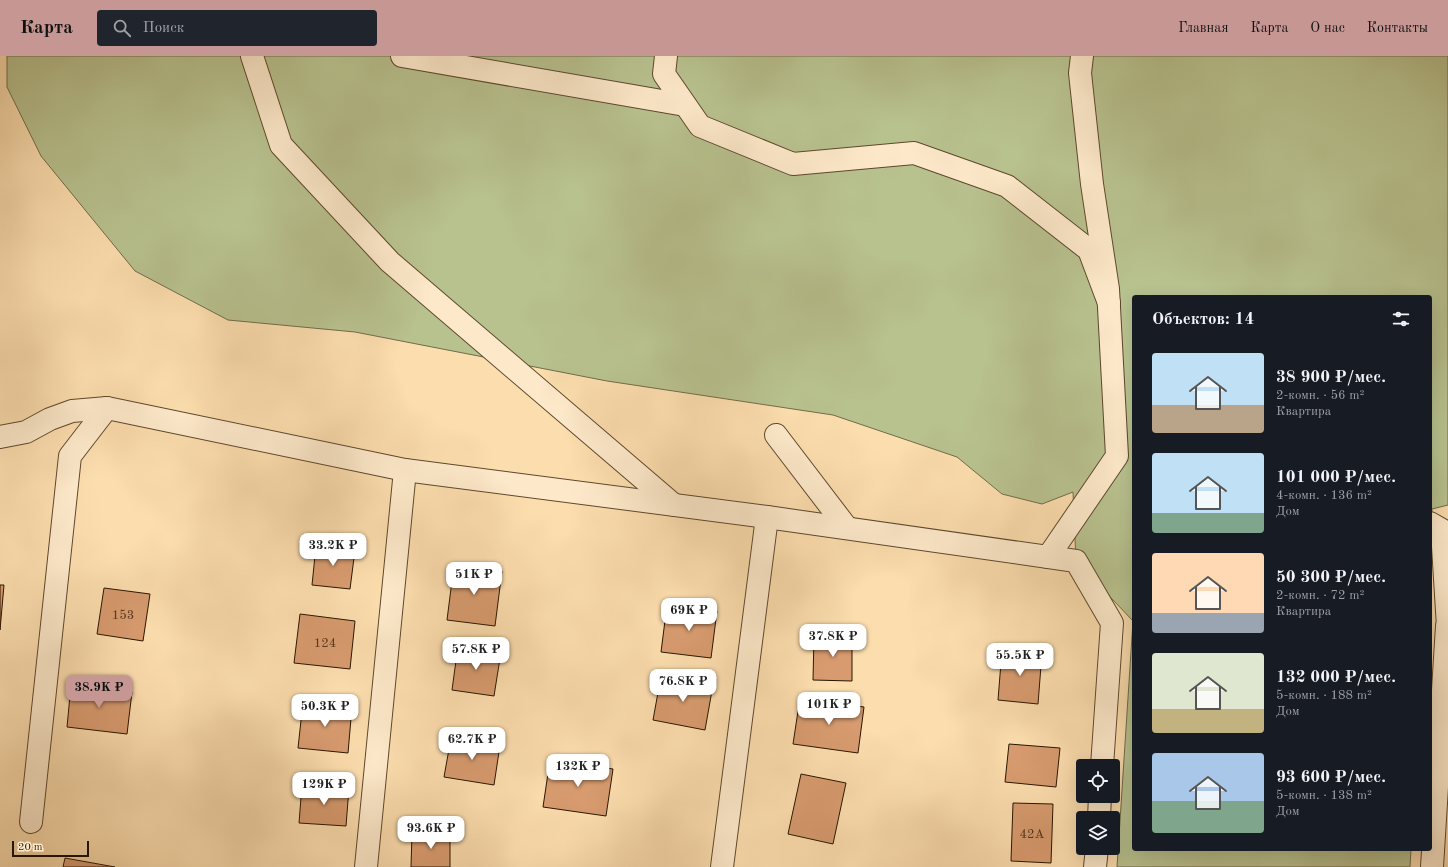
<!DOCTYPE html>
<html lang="ru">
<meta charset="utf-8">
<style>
:root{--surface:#171b24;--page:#20242c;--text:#f1f3f6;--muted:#9ea1a6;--accent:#c59692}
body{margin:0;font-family:"Old Standard TT",serif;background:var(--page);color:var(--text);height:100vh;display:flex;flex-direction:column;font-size:15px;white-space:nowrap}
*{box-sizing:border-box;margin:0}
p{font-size:13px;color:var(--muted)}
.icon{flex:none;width:22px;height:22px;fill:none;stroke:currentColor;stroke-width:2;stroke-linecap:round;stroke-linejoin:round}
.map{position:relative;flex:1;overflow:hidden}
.side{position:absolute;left:1132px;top:239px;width:300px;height:556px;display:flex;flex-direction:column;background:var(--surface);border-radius:4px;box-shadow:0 4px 16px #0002}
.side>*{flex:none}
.buttons{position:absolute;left:1076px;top:703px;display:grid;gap:8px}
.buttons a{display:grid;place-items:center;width:44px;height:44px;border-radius:4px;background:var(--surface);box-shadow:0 4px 16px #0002;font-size:20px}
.scale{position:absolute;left:12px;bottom:10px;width:77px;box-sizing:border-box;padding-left:4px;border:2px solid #2a1600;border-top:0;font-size:11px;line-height:14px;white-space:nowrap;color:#2a1600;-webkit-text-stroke:3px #fde9ca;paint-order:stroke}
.price{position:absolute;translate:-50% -34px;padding:0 9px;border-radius:8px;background:#fff;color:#222;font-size:13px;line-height:26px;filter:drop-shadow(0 1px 2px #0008)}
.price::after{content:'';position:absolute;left:50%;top:24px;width:12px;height:9px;margin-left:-6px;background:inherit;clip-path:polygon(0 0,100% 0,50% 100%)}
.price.current{background:var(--accent);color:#111}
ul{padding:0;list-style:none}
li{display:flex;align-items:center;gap:12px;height:100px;padding:0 20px}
li span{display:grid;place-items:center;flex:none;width:112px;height:80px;border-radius:4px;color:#555}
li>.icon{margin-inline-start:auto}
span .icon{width:48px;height:48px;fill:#fffc;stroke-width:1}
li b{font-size:17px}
h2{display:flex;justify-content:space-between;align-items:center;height:48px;padding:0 20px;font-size:17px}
header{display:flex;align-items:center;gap:24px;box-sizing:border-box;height:56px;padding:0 20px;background:var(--accent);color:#111}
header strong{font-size:19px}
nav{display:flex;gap:22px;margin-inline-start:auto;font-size:14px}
.search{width:280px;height:36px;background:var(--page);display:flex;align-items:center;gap:10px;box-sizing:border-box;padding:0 14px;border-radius:4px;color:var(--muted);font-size:15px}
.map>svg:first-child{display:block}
</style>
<header>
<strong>Карта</strong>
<div class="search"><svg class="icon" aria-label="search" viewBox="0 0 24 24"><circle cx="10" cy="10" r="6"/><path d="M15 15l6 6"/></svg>Поиск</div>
<nav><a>Главная</a><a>Карта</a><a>О нас</a><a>Контакты</a></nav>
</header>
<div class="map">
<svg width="1448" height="811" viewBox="0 0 1448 811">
<rect width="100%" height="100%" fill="#fcddae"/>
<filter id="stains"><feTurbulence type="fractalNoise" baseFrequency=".005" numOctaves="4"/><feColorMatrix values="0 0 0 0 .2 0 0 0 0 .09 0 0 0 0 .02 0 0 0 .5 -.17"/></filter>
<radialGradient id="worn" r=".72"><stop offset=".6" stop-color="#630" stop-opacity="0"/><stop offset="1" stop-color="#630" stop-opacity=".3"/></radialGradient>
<polygon fill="#b8c28f" stroke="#716c48" points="7,0 1448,0 1448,449 1432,453 1430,492 1430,241 1134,241 1134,793 1411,793 1410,811 1117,811 1133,565 1076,505 1073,436 1042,448 1002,438 957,401 833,359 607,325 355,276 228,264 135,215 41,100 7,31"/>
<g fill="#d79b6f" stroke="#2a1600">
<polygon points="316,490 355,494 350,533 312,529"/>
<polygon points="454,509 502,515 495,570 447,564"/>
<polygon points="0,529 4,529 0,574"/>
<polygon points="104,532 150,538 143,585 97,578"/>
<polygon points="667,549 717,555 711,602 661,596"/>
<polygon points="300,558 355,565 350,613 294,607"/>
<polygon points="814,579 852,580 852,625 813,624"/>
<polygon points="458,590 501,596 494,640 452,634"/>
<polygon points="1002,594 1042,597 1038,648 998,644"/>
<polygon points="661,620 713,629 705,674 653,664"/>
<polygon points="71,629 132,636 127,678 67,671"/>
<polygon points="800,642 864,651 858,697 793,688"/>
<polygon points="303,646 352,651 348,697 298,692"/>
<polygon points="451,682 500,689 494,729 444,721"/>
<polygon points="1009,688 1060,692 1056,731 1005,726"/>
<polygon points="550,704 613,713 606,760 543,751"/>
<polygon points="801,718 846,727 833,788 788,778"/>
<polygon points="302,729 349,732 346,770 299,767"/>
<polygon points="1013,747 1053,748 1051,807 1011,805"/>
<polygon points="412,777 450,777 450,811 411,811"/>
<polygon points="65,802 115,811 63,811"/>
</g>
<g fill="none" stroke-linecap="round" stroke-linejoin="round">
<defs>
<g id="minor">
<polyline points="252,0 281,89 390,206 674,449"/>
<polyline points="402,0 685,49"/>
<polyline points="666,0 664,18 700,70 793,108 914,97 1007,130 1089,194 1109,247"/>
<polyline points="776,379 847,472"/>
<polyline points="0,381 26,376 50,363 72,355 107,352 405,414 767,461 1076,505 1112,567 1102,710"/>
<polyline points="1430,467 1442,474 1448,571"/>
<polyline points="1048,501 1117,400 1108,233 1092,128 1080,17 1082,0"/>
<polyline points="1099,762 1100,740"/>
<polyline points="31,766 70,400 107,352"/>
<polyline points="366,811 405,414"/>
<polyline points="722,811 767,461"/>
<polyline points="1095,811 1097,792"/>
<polyline points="1432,811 1447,570"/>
</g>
</defs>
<use href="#minor" stroke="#5e482c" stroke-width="24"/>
<use href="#minor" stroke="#fde9ca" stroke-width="22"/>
</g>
<g text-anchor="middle" stroke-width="3" stroke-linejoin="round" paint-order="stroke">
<g font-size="13" fill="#55371c">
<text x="123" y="563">153</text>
<text x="325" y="591">124</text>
<text x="1032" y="782">42А</text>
</g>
</g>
<rect width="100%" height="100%" filter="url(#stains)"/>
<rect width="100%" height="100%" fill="url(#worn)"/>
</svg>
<div class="buttons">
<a><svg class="icon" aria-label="locate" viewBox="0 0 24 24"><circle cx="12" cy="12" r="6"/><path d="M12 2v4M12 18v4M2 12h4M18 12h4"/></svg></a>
<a><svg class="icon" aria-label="layers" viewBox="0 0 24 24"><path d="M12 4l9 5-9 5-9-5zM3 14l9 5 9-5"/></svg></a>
</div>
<div class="scale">20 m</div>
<b class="price" style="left:333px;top:511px">33.2K ₽</b>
<b class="price" style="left:474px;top:540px">51K ₽</b>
<b class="price" style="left:689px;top:576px">69K ₽</b>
<b class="price" style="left:833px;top:602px">37.8K ₽</b>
<b class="price" style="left:476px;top:615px">57.8K ₽</b>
<b class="price" style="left:1020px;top:621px">55.5K ₽</b>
<b class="price" style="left:683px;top:647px">76.8K ₽</b>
<b class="price current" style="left:99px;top:653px">38.9K ₽</b>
<b class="price" style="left:829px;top:670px">101K ₽</b>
<b class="price" style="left:325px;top:672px">50.3K ₽</b>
<b class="price" style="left:472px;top:705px">62.7K ₽</b>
<b class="price" style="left:578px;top:732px">132K ₽</b>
<b class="price" style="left:324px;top:750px">129K ₽</b>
<b class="price" style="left:431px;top:794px">93.6K ₽</b>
<section class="side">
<h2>Объектов: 14<svg class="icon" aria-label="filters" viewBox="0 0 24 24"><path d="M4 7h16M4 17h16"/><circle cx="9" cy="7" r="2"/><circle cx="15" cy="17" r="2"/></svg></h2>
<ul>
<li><span style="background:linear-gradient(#bfe0f5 65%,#b9a48a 0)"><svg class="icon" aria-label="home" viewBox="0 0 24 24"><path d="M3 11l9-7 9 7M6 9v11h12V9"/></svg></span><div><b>38 900 ₽/мес.</b><p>2-комн. · 56 m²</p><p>Квартира</p></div></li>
<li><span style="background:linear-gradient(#bfe0f5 75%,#7fa58c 0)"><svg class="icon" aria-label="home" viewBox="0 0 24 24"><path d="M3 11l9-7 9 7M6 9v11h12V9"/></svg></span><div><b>101 000 ₽/мес.</b><p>4-комн. · 136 m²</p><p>Дом</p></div></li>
<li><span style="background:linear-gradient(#ffd9b3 75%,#9aa5b1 0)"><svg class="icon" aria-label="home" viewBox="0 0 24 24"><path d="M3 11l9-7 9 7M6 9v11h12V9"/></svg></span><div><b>50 300 ₽/мес.</b><p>2-комн. · 72 m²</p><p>Квартира</p></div></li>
<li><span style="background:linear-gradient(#dfe7d0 70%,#c2b280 0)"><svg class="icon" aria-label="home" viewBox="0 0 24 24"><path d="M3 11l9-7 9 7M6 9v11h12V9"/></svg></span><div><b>132 000 ₽/мес.</b><p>5-комн. · 188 m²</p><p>Дом</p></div></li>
<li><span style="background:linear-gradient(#a9c7e8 60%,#7fa58c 0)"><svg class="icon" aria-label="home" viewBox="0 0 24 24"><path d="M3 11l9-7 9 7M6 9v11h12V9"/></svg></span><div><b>93 600 ₽/мес.</b><p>5-комн. · 138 m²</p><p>Дом</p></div></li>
</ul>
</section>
</div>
